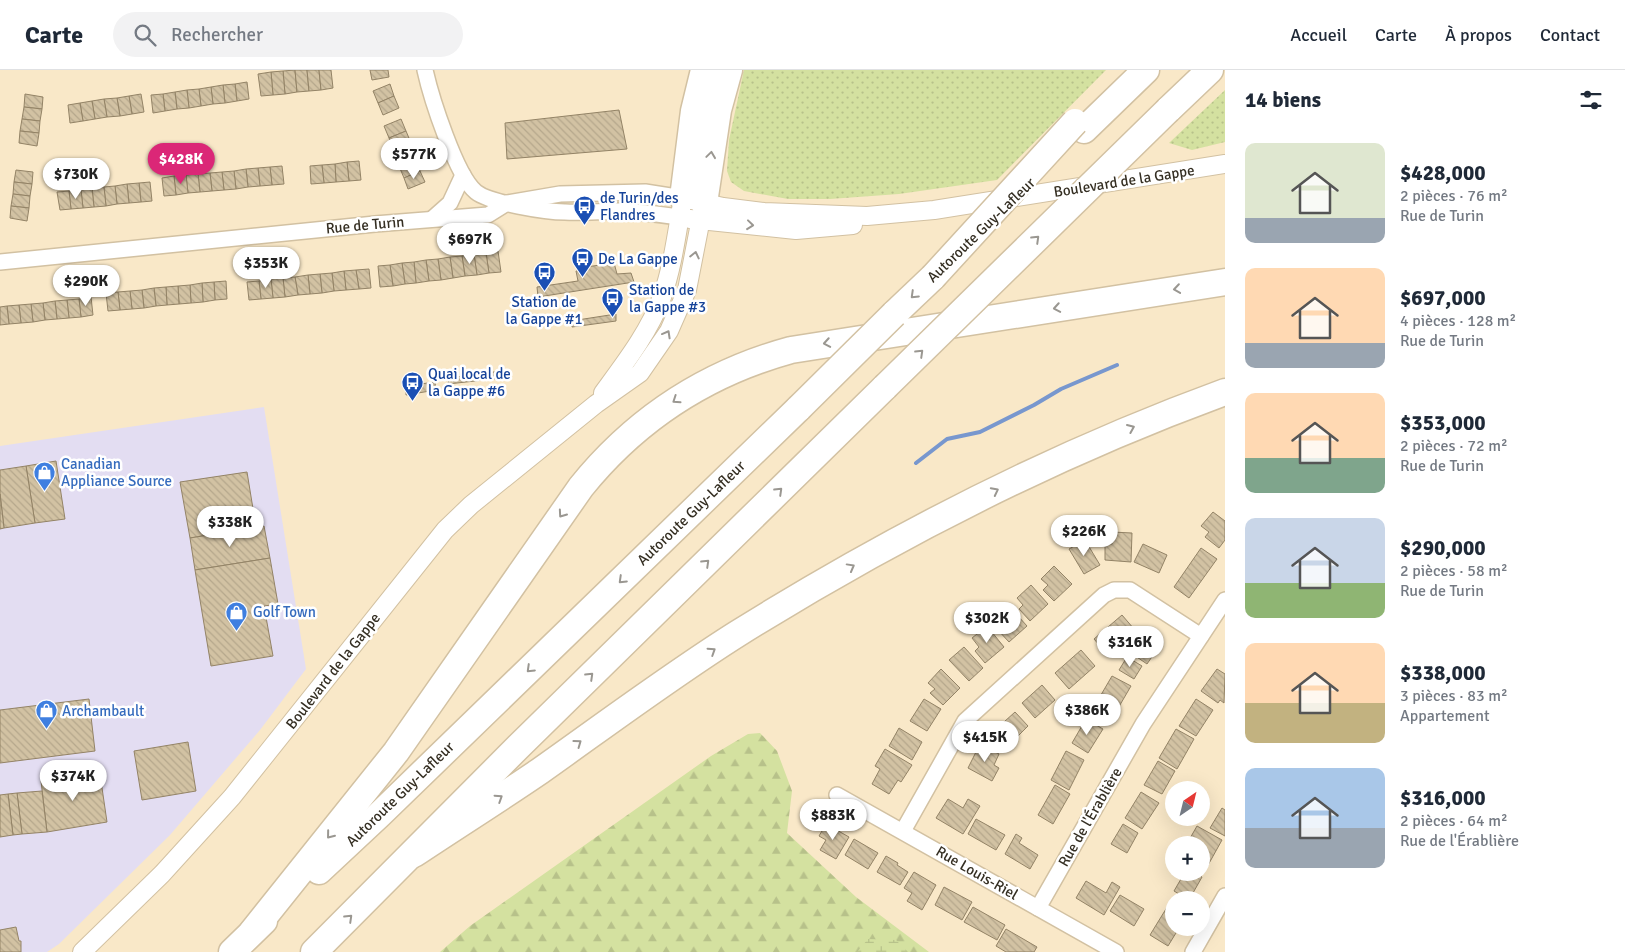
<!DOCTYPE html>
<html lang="fr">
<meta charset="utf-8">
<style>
:root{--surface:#fff;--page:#f2f2f3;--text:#1f2937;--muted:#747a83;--line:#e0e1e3;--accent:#db2777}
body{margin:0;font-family:Signika,sans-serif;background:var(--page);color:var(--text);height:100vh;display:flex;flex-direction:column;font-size:19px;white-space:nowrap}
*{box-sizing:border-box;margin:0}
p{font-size:16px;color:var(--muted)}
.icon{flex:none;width:28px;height:28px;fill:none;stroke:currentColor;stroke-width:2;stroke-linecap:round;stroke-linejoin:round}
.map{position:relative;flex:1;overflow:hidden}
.panel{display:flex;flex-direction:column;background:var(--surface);width:400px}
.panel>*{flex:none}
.needle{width:32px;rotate:35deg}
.fabs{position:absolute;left:1165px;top:711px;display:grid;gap:10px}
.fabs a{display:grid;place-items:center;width:45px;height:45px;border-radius:50%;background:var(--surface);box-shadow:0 5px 20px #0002;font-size:25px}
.price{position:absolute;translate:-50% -42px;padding:0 11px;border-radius:18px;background:#fff;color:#222;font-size:16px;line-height:32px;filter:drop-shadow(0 1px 2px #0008)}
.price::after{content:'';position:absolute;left:50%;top:30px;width:15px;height:11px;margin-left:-8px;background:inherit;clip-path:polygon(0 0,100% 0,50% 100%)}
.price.selected{background:var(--accent);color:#fff}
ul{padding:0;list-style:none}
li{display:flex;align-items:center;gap:15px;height:125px;padding:0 20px}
li span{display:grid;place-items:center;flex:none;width:140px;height:100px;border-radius:10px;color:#555}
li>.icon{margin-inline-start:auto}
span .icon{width:60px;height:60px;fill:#fffc;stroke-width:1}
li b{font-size:21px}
h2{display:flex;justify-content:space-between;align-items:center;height:60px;padding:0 20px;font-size:21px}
header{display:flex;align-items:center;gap:30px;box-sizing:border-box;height:70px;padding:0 25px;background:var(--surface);border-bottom:1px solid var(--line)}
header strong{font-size:24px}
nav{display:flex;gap:28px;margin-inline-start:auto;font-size:18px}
.search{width:350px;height:45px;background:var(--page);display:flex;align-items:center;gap:12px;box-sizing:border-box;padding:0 18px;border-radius:28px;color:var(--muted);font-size:19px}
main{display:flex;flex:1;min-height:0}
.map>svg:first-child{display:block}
</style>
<header>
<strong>Carte</strong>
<div class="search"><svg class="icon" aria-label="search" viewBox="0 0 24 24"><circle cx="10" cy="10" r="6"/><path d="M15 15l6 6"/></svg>Rechercher</div>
<nav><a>Accueil</a><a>Carte</a><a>À propos</a><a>Contact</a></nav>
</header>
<main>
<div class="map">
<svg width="1225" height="882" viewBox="0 0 1225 882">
<defs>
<pattern id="grass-dots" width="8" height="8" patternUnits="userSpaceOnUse" patternTransform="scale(1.25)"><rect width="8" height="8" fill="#d4e1a0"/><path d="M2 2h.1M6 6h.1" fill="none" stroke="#b7c18a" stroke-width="1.8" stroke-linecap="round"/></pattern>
<pattern id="forest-firs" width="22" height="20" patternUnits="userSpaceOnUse" patternTransform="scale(1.25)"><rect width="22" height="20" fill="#d4e1a0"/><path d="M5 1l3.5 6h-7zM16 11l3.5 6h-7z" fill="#b7c18a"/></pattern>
<pattern id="wetland-marsh" width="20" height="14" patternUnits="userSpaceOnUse" patternTransform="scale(1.25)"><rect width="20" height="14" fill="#d4e1a0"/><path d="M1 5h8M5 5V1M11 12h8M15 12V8" fill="none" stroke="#b7c18a"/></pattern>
<pattern id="building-back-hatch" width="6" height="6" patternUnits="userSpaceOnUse" patternTransform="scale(1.25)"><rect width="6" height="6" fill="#d2c2a3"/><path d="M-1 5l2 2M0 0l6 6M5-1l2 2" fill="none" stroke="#b5a78c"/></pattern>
</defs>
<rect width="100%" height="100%" fill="#f9e8c8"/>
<polygon fill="#e3ddf2" points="264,337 306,599 260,660 170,765 59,874 47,882 0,882 0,376"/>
<g fill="url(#grass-dots)">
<polygon points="744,0 1106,0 997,110 899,124 830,129 788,129 744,121 731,112 727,101 729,70"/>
<polygon points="1225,20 1225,72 1192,80 1169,73"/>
</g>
<polygon fill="url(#forest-firs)" points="760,663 777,681 792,721 787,763 856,827 929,882 440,882 470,856 711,686 748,664"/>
<polygon fill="url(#wetland-marsh)" points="868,869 896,870 908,882 857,882"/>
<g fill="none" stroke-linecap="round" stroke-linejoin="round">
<polyline stroke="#7897ce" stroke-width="4" points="916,393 947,369 980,362 1034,335 1061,319 1117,295"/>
</g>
<g fill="url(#building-back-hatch)" stroke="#938366">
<polygon points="295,0 297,22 285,24 283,1"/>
<polygon points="295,0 307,0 309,21 297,22"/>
<polygon points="307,0 319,0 321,20 309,21"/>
<polygon points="319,0 331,0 333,18 321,20"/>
<polygon points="370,0 388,0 389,7 372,10"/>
<polygon points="283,1 285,24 273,25 271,2"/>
<polygon points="271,2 273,25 261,26 258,4"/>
<polygon points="247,12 249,29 237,31 235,14"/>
<polygon points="235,14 237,31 225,33 223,15"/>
<polygon points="390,14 394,26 378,33 373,21"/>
<polygon points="223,15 225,33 213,34 211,17"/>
<polygon points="211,17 213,34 201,36 199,19"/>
<polygon points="199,19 201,36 189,38 187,20"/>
<polygon points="187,20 189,38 177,39 175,22"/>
<polygon points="175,22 177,39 165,41 163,24"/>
<polygon points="25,24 43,27 42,39 24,37"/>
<polygon points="141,24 144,42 132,44 129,26"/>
<polygon points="163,24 165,41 153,43 151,25"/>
<polygon points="129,26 132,44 120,46 117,28"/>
<polygon points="394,26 399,38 383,45 378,33"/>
<polygon points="117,28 120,46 107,47 104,29"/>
<polygon points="104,29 107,47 95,49 92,31"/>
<polygon points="92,31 95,49 83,51 80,33"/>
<polygon points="80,33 83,51 70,53 68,35"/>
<polygon points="24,37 42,39 40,51 22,49"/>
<polygon points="619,40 627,79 507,89 505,53"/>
<polygon points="22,49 40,51 39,63 20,61"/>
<polygon points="401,49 406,61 389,68 384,56"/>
<polygon points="20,61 39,63 37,76 19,73"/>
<polygon points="406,61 411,73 394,80 389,68"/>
<polygon points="415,89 420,101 404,108 399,96"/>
<polygon points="359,91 361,110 349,111 347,92"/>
<polygon points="347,92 349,111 336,112 335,94"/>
<polygon points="335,94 336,112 324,113 322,95"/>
<polygon points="322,95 324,113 311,114 310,96"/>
<polygon points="282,96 284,114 272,115 270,97"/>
<polygon points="270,97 272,115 260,116 258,98"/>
<polygon points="258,98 260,116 248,117 246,99"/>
<polygon points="246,99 248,117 236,119 234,101"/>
<polygon points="16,100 33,102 32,114 14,112"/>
<polygon points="234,101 236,119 224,120 222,102"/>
<polygon points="420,101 425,112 408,119 404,108"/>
<polygon points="222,102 224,120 212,121 210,103"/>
<polygon points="210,103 212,121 200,122 198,104"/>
<polygon points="198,104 200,122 188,123 186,105"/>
<polygon points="186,105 188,123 176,125 174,106"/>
<polygon points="174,106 176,125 164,126 162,108"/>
<polygon points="14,112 32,114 30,126 13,124"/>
<polygon points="150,112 152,131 141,132 139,113"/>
<polygon points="139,113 141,132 129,133 127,114"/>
<polygon points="127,114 129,133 117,134 115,116"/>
<polygon points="115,116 117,134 106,136 104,117"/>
<polygon points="104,117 106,136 94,137 92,118"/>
<polygon points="92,118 94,137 83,138 81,120"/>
<polygon points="81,120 83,138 71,139 69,121"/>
<polygon points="69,121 71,139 60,140 57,122"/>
<polygon points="13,124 30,126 29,138 11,136"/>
<polygon points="11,136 29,138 27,151 10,148"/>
<polygon points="498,181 501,202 489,203 486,183"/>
<polygon points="486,183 489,203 477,205 474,184"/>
<polygon points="474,184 477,205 465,206 462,186"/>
<polygon points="462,186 465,206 453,208 450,187"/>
<polygon points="450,187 453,208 441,210 438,189"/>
<polygon points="438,189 441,210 429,211 426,190"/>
<polygon points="613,189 617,204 631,203 634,212 538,227 537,217 578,211 576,201 587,200 586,197 600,195 600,190"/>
<polygon points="426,190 429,211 416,213 414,192"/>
<polygon points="414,192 416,213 405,214 402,193"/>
<polygon points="402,193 405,214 393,216 390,195"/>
<polygon points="390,195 393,216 380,217 378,196"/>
<polygon points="369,199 371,218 359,219 356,200"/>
<polygon points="356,200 359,219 346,220 344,201"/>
<polygon points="344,201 346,220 334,221 332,203"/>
<polygon points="332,203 334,221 322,223 320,204"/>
<polygon points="320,204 322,223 310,224 308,205"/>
<polygon points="308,205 310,224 298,225 295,207"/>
<polygon points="295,207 298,225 285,227 283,208"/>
<polygon points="283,208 285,227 273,228 271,209"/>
<polygon points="271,209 273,228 261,229 259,211"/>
<polygon points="226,211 227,229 215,230 214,212"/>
<polygon points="259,211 261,229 249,230 247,212"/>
<polygon points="214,212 215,230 203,232 202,213"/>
<polygon points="202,213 203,232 191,233 190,215"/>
<polygon points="190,215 191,233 179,234 178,216"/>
<polygon points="178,216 179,234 167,235 166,217"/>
<polygon points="166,217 167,235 156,236 154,218"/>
<polygon points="154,218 156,236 144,238 142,220"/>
<polygon points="142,220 144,238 132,239 130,221"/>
<polygon points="130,221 132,239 120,240 118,222"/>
<polygon points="118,222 120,240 108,241 106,223"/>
<polygon points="91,227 93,245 81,247 79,229"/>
<polygon points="79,229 81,247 69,248 67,230"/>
<polygon points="67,230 69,248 57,249 55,231"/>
<polygon points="55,231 57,249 45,250 43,233"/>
<polygon points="43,233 45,250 33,252 31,234"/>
<polygon points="31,234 33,252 21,253 19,235"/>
<polygon points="19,235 21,253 9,254 7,236"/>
<polygon points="7,236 9,254 0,255 0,237"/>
<polygon points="616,244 616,251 572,257 571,251"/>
<polygon points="501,301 502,308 448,314 449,308"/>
<polygon points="435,312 436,320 406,325 406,316"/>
<polygon points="56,391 65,449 35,453 26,396"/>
<polygon points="26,396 35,453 4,458 0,424 0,400"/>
<polygon points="247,402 256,457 190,468 180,412"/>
<polygon points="0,424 4,458 0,459"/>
<polygon points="1213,442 1225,451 1225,470 1219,478 1205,467 1209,462 1201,456"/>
<polygon points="264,456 270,488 195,500 190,468"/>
<polygon points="1112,462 1132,463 1131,492 1105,490 1105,474 1112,474"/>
<polygon points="1085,470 1100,495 1084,504 1069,479"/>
<polygon points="1143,474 1167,485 1159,503 1134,492"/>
<polygon points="1201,478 1217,489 1189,528 1174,517"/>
<polygon points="270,488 278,534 264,536 273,586 211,596 195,500"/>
<polygon points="1054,496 1072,514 1054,531 1043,520 1048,515 1041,509"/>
<polygon points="1031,515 1048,534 1030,551 1019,539 1023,535 1017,528"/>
<polygon points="1009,536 1027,556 1009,572 997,559 1002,554 996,548"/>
<polygon points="1122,545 1134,559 1106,583 1094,569"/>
<polygon points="987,556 1004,577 985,593 975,581 979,577 972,568"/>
<polygon points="1145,561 1162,572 1147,594 1131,583"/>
<polygon points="964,577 983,598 969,611 949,590"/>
<polygon points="1081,580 1095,596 1069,619 1055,603"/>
<polygon points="1127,587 1142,596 1134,609 1119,600"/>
<polygon points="941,599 960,618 943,635 930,623 935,619 928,613"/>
<polygon points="1217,599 1225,604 1224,633 1220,630 1218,633 1201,621"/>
<polygon points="1112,606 1131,616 1117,640 1098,630"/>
<polygon points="1042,615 1055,630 1035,648 1022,633"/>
<polygon points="89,629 95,681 0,693 0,640"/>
<polygon points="924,629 941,639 927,661 910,651"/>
<polygon points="1196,629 1213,640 1196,666 1179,656"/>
<polygon points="1015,642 1028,656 1008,676 994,661"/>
<polygon points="1086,649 1103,659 1088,683 1072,673"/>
<polygon points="899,658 922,672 912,690 889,676"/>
<polygon points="1176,659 1194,669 1177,699 1159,688"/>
<polygon points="188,672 196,721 142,730 134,681"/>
<polygon points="980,674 999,684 994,695 999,698 992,711 968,698"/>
<polygon points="885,679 912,695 901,712 898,710 889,724 872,714 880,699 875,696"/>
<polygon points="1066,681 1084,690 1069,720 1051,710"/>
<polygon points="1158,691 1175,701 1162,724 1144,715"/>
<polygon points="87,702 101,711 107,752 47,762 41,711"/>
<polygon points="1055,715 1070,724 1053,754 1038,745"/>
<polygon points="42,721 47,762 22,764 17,723"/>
<polygon points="1141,722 1159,733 1142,759 1125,748"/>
<polygon points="17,723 22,764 13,765 8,724"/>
<polygon points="8,724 13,765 0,767 0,725"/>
<polygon points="948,729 963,738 968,729 980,736 963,764 936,748"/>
<polygon points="1222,738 1225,740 1225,766 1210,758"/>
<polygon points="976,749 1005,765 996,780 968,764"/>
<polygon points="826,754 849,767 836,789 820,780 826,770 819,766"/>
<polygon points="1123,754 1138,763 1127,783 1111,774"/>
<polygon points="1197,756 1222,770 1207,797 1201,794 1201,775 1189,770"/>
<polygon points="1016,764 1022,768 1019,773 1038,785 1030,799 1005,784"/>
<polygon points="854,769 878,783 868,799 845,785"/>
<polygon points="886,786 898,793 897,795 908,802 900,815 877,802"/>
<polygon points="914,802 936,815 922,840 907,831 912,823 904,818"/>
<polygon points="1185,802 1194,802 1202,807 1189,830 1174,821"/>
<polygon points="1086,811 1106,823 1112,812 1120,817 1104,845 1076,828"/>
<polygon points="944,817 972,832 962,850 935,835"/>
<polygon points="1120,825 1144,839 1134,856 1110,841"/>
<polygon points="1169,834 1174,837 1174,858 1179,858 1168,876 1150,865"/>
<polygon points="973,837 1005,855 997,870 964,852"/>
<polygon points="16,857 19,871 21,871 21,882 0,882 0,860"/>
<polygon points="1006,859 1037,877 1034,882 1006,882 996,876"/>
</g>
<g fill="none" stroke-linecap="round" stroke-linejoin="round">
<defs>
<g id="minor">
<path d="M 425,0 C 431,27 456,106 476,122 C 490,133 546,142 565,142 C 583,143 601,141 619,141 C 639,142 659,144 679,147"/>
<polyline points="432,149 450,133 463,105"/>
<polyline points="0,192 375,154 488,145 507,133 560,124 645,122 683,128"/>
<polyline points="837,725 1116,882"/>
<polyline points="903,761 965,651 1104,525 1114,520 1130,520 1201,566"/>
<polyline points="1038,838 1143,654 1225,530"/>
<polyline points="1193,882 1225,826"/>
</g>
<g id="tertiary">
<polyline points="690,149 796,160 853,155"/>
<path d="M 603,323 C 625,293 649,262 662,227 C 673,196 677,161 683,128 L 723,137 L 764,142 L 867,146 L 934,140 L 1225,94"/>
<polyline points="82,882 162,804 232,727 445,460 471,435 596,334 640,303 669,261 687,220 704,133"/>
</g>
<g id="motorway">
<polyline points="1168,40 1210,0"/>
<polyline points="1084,60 1146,0"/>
<polyline points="683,128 694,41 704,0"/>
<polyline points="704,133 718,40 729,0"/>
<polyline points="894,244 933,207"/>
<path d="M 414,784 C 456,756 499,729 540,701 C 605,655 669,607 737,564 C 891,468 1055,384 1225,322"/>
<polyline points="319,801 379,745 799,338"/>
<path d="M 252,862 L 396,682 L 581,417 C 636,349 707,303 791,280 L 1225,212"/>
<polyline points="232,882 264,851"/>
<polyline points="314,882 518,677 885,317"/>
</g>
</defs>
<use href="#minor" stroke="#d2c1a2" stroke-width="18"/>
<use href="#tertiary" stroke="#d2c1a2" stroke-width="20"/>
<use href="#motorway" stroke="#d2c1a2" stroke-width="29"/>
<use href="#minor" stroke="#fff" stroke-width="15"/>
<use href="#tertiary" stroke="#fff" stroke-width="18"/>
<use href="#motorway" stroke="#fff" stroke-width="26"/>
<defs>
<g id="motorway-bridge">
<polyline points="933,207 1075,52"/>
<polyline points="885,317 1168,40"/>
<polyline points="799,338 894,244"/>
</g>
</defs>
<use href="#motorway-bridge" stroke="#d2c1a2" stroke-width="29" stroke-linecap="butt"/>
<use href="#motorway-bridge" stroke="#fff" stroke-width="26"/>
</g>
<defs><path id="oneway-chevron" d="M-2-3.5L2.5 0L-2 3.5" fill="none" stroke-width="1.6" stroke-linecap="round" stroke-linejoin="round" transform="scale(1.25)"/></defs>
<g stroke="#9a9791">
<use href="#oneway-chevron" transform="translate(711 85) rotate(-82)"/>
<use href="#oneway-chevron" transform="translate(750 155) rotate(6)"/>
<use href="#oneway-chevron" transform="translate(1036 169) rotate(-44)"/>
<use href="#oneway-chevron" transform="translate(695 185) rotate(-77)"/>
<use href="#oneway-chevron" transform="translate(1177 219) rotate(172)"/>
<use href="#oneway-chevron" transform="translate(914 225) rotate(136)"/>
<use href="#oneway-chevron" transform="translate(1057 238) rotate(170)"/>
<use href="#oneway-chevron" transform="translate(667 264) rotate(-61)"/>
<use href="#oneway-chevron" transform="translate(827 273) rotate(170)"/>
<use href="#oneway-chevron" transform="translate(920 283) rotate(-44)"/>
<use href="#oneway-chevron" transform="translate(676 330) rotate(146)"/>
<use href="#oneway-chevron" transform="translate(1131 358) rotate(-23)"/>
<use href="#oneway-chevron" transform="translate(779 421) rotate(-44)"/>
<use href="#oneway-chevron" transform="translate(995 421) rotate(-27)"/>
<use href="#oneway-chevron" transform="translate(562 444) rotate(125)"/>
<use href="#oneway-chevron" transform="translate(706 493) rotate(-44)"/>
<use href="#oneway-chevron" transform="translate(851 497) rotate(-29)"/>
<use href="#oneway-chevron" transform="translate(622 510) rotate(136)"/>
<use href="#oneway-chevron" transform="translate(712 581) rotate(-33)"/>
<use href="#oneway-chevron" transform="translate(530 599) rotate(136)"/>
<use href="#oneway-chevron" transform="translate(590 606) rotate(-44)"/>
<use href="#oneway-chevron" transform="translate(578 673) rotate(-36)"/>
<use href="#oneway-chevron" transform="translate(499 728) rotate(-33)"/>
<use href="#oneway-chevron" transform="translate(330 765) rotate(129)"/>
<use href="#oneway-chevron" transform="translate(349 848) rotate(-44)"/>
</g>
<defs>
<symbol id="bus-pin" viewBox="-11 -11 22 30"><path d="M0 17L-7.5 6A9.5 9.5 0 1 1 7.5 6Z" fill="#1a4fb4" stroke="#fff"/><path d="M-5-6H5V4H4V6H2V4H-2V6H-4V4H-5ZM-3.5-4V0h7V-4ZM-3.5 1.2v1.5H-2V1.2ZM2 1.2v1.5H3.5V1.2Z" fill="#fff"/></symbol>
<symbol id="shop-pin" viewBox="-11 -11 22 30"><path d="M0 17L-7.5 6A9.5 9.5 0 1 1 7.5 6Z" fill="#3f7fe0" stroke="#fff"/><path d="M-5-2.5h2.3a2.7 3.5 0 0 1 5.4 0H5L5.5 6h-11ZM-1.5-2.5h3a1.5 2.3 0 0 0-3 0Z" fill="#fff"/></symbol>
</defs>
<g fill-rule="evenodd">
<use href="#bus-pin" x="572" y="124" width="25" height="34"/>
<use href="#bus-pin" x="570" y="176" width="25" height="34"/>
<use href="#bus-pin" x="532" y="190" width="25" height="34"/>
<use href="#bus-pin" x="600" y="216" width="25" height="34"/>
<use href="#bus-pin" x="400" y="300" width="25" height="34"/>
<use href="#shop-pin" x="32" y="390" width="25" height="34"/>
<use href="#shop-pin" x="224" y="530" width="25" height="34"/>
<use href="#shop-pin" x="34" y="628" width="25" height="34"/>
</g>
<g text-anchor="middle" stroke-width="5" stroke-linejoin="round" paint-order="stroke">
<g font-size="15" fill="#352f23" stroke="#fff">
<text transform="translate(1124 111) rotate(-9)" y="5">Boulevard de la Gappe</text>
<text transform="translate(365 155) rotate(-5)" y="5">Rue de Turin</text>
<text transform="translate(981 160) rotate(-44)" y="5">Autoroute Guy-Lafleur</text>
<text transform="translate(691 443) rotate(-44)" y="5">Autoroute Guy-Lafleur</text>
<text transform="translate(333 601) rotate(-52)" y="5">Boulevard de la Gappe</text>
<text transform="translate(400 724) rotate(-44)" y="5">Autoroute Guy-Lafleur</text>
<text transform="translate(1090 747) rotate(-60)" y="5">Rue de l'Érablière</text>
<text transform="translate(977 803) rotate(30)" y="5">Rue Louis-Riel</text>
</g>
<g font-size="15" fill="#164399" stroke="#fff" text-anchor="start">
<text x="600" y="133">de Turin/des<tspan x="600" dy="17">Flandres</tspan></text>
<text x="598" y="194">De La Gappe</text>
<text x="629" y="225">Station de<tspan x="629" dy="17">la Gappe #3</tspan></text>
<text x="544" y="237" text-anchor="middle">Station de<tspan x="544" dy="17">la Gappe #1</tspan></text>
<text x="428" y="309">Quai local de<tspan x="428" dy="17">la Gappe #6</tspan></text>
</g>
<g font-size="15" fill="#366cbe" stroke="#fff" text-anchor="start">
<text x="61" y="399">Canadian<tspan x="61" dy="17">Appliance Source</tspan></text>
<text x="253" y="547">Golf Town</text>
<text x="62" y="646">Archambault</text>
</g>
</g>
</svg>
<div class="fabs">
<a><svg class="needle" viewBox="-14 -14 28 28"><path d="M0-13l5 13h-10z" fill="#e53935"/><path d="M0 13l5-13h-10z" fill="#747a83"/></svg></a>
<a>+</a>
<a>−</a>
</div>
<b class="price" style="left:414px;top:110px">$577K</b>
<b class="price selected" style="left:181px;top:115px">$428K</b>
<b class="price" style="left:76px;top:130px">$730K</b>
<b class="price" style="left:470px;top:195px">$697K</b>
<b class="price" style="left:266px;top:219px">$353K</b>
<b class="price" style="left:86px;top:237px">$290K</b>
<b class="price" style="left:230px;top:478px">$338K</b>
<b class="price" style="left:1084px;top:487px">$226K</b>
<b class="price" style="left:987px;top:574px">$302K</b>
<b class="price" style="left:1130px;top:598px">$316K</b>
<b class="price" style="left:1087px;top:666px">$386K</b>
<b class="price" style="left:985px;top:693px">$415K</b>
<b class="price" style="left:73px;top:732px">$374K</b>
<b class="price" style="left:833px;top:771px">$883K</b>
</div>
<section class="panel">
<h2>14 biens<svg class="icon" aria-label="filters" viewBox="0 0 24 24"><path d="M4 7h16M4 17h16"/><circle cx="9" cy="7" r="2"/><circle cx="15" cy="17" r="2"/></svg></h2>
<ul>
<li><span style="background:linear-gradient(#dfe7d0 75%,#9aa5b1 0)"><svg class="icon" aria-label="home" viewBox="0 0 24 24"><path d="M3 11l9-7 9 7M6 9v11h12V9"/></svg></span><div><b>$428,000</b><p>2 pièces · 76 m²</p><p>Rue de Turin</p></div></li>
<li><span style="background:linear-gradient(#ffd9b3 75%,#9aa5b1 0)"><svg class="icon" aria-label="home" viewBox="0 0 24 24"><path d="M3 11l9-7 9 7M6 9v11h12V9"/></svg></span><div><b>$697,000</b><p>4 pièces · 128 m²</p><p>Rue de Turin</p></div></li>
<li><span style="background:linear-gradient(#ffd9b3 65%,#7fa58c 0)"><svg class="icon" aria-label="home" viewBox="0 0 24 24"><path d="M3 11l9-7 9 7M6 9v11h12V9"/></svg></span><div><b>$353,000</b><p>2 pièces · 72 m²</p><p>Rue de Turin</p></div></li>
<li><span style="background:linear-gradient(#c9d6e8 65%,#8fb573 0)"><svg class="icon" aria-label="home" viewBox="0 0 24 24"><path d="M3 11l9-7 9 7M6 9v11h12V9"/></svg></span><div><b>$290,000</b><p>2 pièces · 58 m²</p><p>Rue de Turin</p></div></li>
<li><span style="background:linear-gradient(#ffd9b3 60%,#c2b280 0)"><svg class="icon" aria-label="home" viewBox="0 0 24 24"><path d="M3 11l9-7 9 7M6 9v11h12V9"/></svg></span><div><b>$338,000</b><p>3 pièces · 83 m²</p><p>Appartement</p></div></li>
<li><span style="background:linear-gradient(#a9c7e8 60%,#9aa5b1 0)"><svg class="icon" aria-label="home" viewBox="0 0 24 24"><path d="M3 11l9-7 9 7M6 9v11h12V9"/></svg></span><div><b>$316,000</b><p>2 pièces · 64 m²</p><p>Rue de l'Érablière</p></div></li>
</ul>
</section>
</main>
